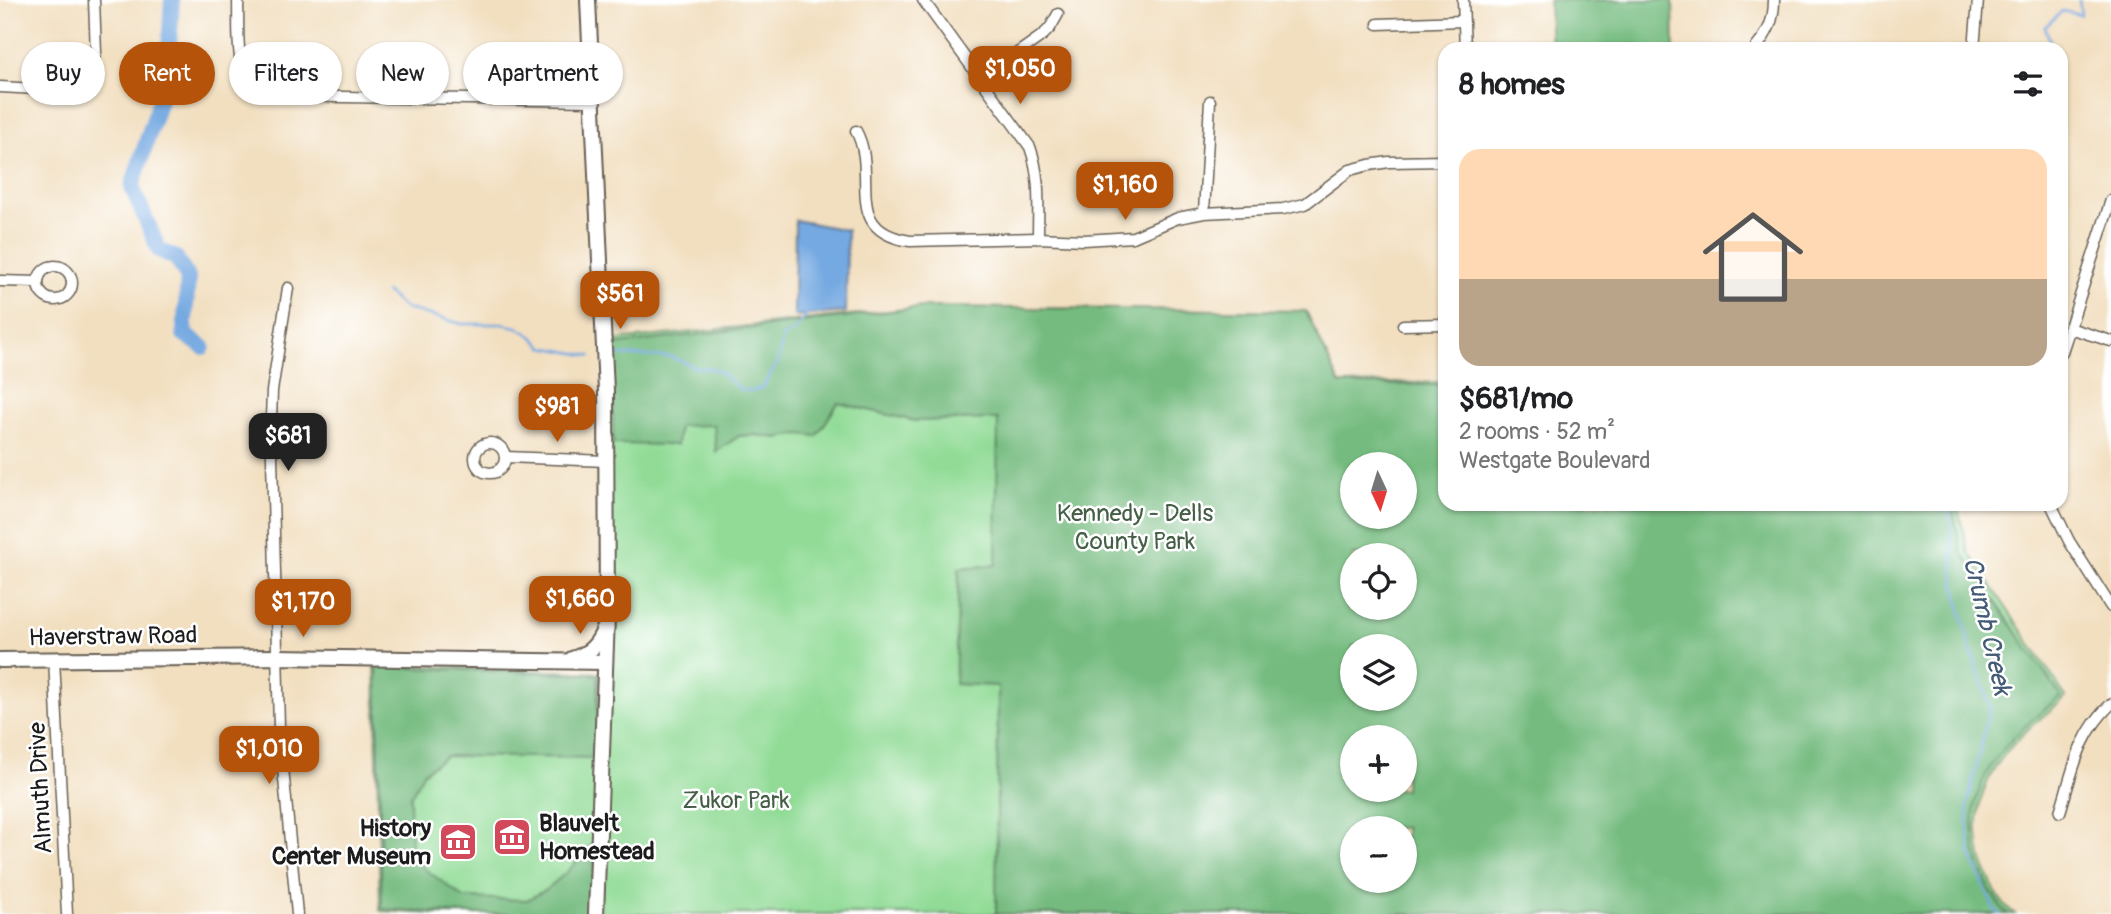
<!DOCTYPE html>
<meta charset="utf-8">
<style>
:root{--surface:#fff;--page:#f6f6f6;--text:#202124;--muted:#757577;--accent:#b45309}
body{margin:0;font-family:Pangolin,sans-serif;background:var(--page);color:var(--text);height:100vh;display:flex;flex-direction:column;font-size:26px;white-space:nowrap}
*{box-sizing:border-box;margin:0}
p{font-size:23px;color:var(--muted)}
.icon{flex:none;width:38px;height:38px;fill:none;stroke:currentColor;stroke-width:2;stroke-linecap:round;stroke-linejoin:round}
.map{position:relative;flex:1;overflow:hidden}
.sheet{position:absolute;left:1438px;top:42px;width:630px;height:469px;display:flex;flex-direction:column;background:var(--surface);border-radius:21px;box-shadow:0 2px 5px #0004}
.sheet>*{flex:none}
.guide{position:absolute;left:21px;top:42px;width:665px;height:63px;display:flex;gap:14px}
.needle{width:46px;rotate:176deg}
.buttons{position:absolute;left:1340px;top:452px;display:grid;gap:14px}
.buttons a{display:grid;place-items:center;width:77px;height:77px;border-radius:50%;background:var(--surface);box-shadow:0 2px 5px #0004;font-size:35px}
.price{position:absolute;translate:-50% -60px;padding:0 16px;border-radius:14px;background:var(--accent);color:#fff;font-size:23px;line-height:46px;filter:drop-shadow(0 2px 4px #0008)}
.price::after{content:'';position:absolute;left:50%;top:42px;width:21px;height:16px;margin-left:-10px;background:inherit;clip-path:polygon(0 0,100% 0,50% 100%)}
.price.on{background:#222;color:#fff}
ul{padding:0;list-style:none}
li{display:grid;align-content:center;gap:14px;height:371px;padding:0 21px}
li span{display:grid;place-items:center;height:217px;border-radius:21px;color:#555}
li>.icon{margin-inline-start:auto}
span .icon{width:126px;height:126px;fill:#fffc;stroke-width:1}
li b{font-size:30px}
h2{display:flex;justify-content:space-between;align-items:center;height:84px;padding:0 21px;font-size:30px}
.pill{padding:0 24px;border-radius:32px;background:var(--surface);box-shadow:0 2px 5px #0004;font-size:24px;line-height:63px}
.pill.on{background:var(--accent);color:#fff}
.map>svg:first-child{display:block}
</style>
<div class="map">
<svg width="2111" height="914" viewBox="0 0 2111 914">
<rect width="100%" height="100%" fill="#fff"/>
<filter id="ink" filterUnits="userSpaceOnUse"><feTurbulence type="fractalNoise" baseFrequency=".0143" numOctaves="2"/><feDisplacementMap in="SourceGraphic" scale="14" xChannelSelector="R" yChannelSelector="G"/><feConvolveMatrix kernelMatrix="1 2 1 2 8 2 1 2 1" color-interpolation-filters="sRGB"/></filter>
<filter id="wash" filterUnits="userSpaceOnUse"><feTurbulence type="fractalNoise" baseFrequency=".00686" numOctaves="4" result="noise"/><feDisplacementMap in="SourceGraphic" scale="28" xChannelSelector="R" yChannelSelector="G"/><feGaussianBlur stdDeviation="1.57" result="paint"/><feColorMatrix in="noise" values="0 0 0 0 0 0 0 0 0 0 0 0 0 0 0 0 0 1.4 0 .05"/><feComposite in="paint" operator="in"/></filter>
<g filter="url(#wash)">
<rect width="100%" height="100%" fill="#f2dfc0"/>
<g fill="#91db96" stroke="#567c59" stroke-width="2" fill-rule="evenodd">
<path d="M 924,307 L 1306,311 L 1340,384 L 1445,382 L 1446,504 L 1957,504 L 1968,551 L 2066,697 C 2022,733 1973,771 1978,834 C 1979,848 1980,858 1986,871 C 1995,891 1997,900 2015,914 L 600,914 L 610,341 ZM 1353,464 L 1405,464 L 1405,516 L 1353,516 ZM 1353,555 L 1405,555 L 1405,607 L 1353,607 ZM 1353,646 L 1405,646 L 1405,698 L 1353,698 ZM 1353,737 L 1405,737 L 1405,789 L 1353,789 ZM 1353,828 L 1405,828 L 1405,880 L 1353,880 Z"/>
<polygon points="375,664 600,673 594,914 434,914 380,911"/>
</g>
<g fill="#74bb7f" stroke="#486c4e" stroke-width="2" fill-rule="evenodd">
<polygon points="1549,0 1673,0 1674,49 1551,49"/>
<path d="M 924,307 L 1306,311 L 1340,384 L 1445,385 L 1446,504 L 1952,504 L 1962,553 L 2061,696 C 2018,731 1969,771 1974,832 C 1975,847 1976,859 1983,874 C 1990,889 1995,903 2009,914 L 996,914 L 998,686 L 955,684 L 959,568 L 996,565 L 998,419 L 915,421 L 838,403 L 817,436 L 800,434 L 777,438 L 757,435 L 739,436 L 716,452 L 714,425 L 679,426 L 677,445 L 613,444 L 613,345 ZM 1353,464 L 1405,464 L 1405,516 L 1353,516 ZM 1353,555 L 1405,555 L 1405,607 L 1353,607 ZM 1353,646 L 1405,646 L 1405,698 L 1353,698 ZM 1353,737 L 1405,737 L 1405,789 L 1353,789 ZM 1353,828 L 1405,828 L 1405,880 L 1353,880 Z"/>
<polygon points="377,667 598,675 597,758 446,756 424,772 410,797 411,850 425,869 464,898 527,900 547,889 568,871 594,842 593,914 465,914 382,909"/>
</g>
<polygon fill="#74a9e1" stroke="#48627e" stroke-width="2" points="795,220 847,230 846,312 794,316"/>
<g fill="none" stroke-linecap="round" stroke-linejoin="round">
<g stroke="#74a9e1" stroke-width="2.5">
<polyline points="2053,49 2045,27 2062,11 2081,15 2079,0"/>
<polyline points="386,292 404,308 462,324 502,324 517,327 532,336 543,347 591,356"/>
<polyline points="618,355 671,357 698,368 709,368 719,371 741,390 754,391 763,387 778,362 783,337 795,330 806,315"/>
<polyline points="1949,504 1955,583 1969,645 1990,707 1967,806 1970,853 1994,909 2000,914"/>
</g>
<polyline stroke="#74a9e1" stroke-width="16" points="172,0 167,78 132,187 159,250 176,258 188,278 184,334 203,347"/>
</g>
</g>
<g filter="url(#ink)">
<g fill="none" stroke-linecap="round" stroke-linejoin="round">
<defs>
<g id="street">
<path d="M 238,0 C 239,23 234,70 253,86 C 260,93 269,94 278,96 L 592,101"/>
<path d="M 923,0 L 1030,147 C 1041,177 1038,207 1038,238"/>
<polyline points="1463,0 1465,49"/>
<polyline points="1378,24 1463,21"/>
<path d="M 1755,49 C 1768,33 1774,21 1774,0"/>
<polyline points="1974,49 1978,0"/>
<polyline points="981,79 1043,35 1050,28 1058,14"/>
<polyline points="0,87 37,89 66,87 87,71 96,53 94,0"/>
<path d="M 856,131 C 880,175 840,230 910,241 L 1038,238 L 1084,240 L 1133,237 L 1178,218 L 1204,213 L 1283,209 L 1305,204 L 1350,170 L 1369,165 L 1389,162 L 1446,161"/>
<polyline points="1204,213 1210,101"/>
<circle cx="55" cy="283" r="17"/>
<polyline points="0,281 38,282"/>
<polyline points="288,288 272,391 271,419 279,727 297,914"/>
<polyline points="1403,325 1446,324"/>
<polyline points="2069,328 2111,341"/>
<polyline points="2062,352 2111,200"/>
<circle cx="490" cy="458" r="15"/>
<polyline points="506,457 606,461"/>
<polyline points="2051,504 2069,541 2111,607"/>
<polyline points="54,659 67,914"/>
<path d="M 2060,812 C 2073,771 2078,735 2111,704"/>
</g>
<g id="secondary">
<polyline points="588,0 606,391 607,617 596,914"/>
<path d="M 572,659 C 589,654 598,645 604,629"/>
<polyline points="0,660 278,657 605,662"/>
</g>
</defs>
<use href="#street" stroke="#676055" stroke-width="13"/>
<use href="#secondary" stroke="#676055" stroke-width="18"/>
<use href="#street" stroke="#fff" stroke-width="10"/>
<use href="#secondary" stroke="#fff" stroke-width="14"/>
</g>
</g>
<defs>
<symbol id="museum-square" viewBox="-11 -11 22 22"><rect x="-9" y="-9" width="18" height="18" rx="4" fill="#d1495b" stroke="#fff"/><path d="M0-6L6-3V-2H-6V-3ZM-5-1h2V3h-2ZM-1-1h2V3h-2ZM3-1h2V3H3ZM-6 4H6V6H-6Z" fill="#fff"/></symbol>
</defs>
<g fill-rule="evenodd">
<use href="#museum-square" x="490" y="815" width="44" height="44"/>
<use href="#museum-square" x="436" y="820" width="44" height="44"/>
</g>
<g text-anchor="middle" stroke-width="5" stroke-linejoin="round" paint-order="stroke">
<g font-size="24" fill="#455f47" stroke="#fff">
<text x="1135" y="521">Kennedy - Dells<tspan x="1135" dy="28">County Park</tspan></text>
<text x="736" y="808">Zukor Park</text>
</g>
<g font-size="24" fill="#1c1c1c" stroke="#fff">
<text transform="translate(113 636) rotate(-1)" y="8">Haverstraw Road</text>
<text transform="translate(40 788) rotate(-93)" y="8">Almuth Drive</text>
</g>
<g font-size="24" font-weight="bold" fill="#1c1c1c" stroke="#fff" text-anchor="start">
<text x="539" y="831">Blauvelt<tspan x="539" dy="28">Homestead</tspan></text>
<text x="431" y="836" text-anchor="end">History<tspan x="431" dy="28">Center Museum</tspan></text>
</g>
<g font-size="26" font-style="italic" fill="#445b75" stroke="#fff">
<text transform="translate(1988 626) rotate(77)" y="9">Crumb Creek</text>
</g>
</g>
</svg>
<div class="buttons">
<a><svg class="needle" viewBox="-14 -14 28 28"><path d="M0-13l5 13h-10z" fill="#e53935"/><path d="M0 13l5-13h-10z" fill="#757577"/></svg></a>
<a><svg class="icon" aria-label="locate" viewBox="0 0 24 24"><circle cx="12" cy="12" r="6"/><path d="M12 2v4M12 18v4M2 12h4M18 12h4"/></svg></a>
<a><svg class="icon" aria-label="layers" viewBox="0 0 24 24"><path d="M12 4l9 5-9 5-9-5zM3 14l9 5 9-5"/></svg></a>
<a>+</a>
<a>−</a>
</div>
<b class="price" style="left:1020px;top:106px">$1,050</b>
<b class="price" style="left:1125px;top:222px">$1,160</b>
<b class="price" style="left:620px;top:331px">$561</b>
<b class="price" style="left:557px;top:444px">$981</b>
<b class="price on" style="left:288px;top:473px">$681</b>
<b class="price" style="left:580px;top:636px">$1,660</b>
<b class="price" style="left:303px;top:639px">$1,170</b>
<b class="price" style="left:269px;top:786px">$1,010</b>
<div class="guide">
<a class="pill">Buy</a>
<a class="pill on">Rent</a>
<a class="pill">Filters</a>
<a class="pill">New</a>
<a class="pill">Apartment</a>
</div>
<section class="sheet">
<h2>8 homes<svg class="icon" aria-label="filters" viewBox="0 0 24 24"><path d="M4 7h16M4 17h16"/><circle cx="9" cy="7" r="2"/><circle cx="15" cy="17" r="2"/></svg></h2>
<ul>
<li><span style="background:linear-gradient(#ffd9b3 60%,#b9a48a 0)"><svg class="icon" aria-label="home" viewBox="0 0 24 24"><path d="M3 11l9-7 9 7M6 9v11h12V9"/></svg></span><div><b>$681/mo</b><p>2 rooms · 52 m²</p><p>Westgate Boulevard</p></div></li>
</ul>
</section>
</div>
